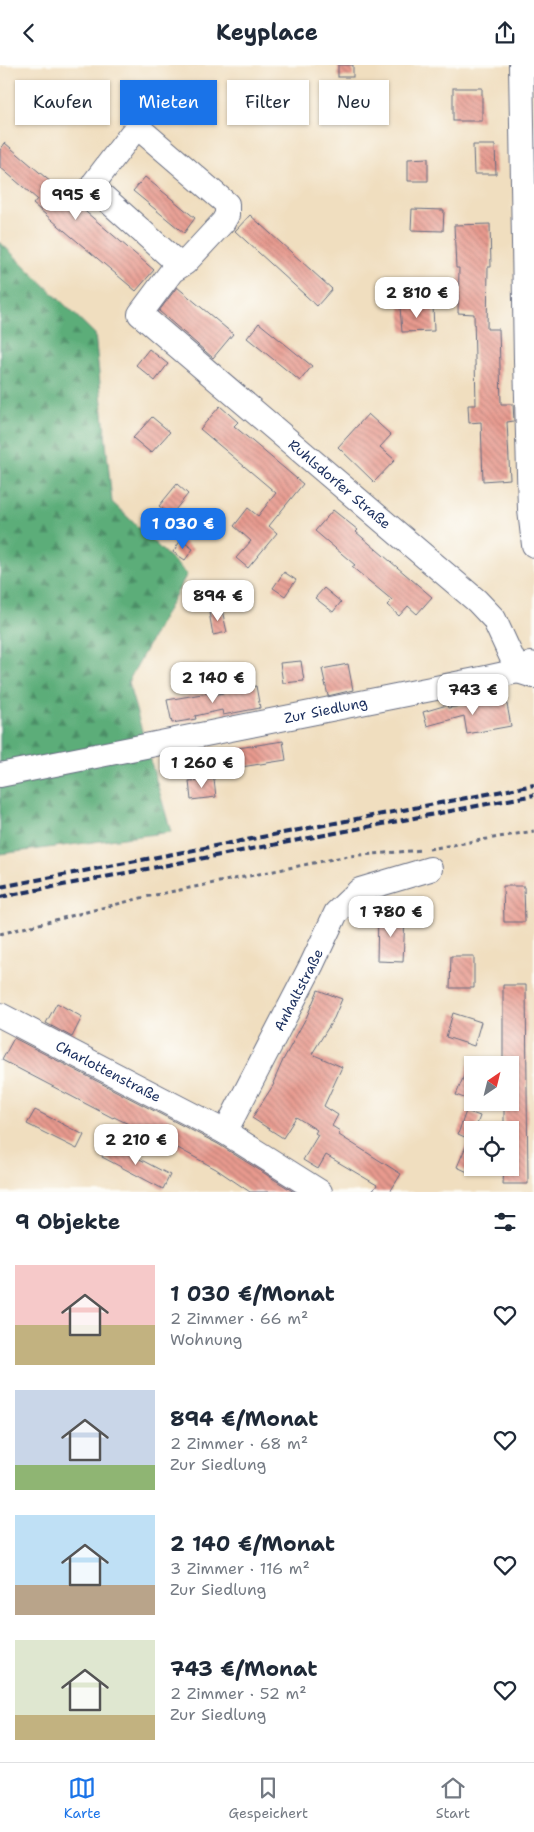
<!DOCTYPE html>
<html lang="de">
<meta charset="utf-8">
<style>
:root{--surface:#fff;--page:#f2f2f3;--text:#1f2937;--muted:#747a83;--line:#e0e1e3;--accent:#1a73e8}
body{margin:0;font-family:"Shantell Sans",sans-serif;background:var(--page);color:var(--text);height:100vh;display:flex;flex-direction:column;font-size:19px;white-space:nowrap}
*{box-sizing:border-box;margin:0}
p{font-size:16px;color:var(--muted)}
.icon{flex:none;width:28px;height:28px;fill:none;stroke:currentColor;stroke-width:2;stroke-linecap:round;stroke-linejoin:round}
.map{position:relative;height:1127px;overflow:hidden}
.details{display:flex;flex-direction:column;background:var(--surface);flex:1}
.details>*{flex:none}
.hud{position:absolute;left:15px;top:15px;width:505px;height:45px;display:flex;gap:10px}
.needle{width:32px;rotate:35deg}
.tools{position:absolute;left:464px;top:991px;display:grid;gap:10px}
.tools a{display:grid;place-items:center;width:55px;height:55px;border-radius:0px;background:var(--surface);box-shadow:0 1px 4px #0004;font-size:25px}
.price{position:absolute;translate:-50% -42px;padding:0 11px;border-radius:10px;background:#fff;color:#222;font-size:16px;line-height:32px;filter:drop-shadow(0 1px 2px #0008)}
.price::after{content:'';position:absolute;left:50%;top:30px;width:15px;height:11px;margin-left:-8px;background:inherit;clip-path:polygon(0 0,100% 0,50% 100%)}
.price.on{background:var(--accent);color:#fff}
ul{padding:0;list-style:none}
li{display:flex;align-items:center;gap:15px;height:125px;padding:0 15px}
li span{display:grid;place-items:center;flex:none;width:140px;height:100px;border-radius:0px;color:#555}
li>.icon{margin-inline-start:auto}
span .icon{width:60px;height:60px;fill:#fffc;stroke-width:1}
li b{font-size:21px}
h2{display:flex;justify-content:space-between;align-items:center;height:60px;padding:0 15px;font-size:21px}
.tag{padding:0 18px;border-radius:0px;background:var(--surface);box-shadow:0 1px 4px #0004;font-size:18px;line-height:45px}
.tag.on{background:var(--accent);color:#fff}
header{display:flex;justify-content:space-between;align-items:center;height:65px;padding:0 15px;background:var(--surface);font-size:22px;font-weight:700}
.menu{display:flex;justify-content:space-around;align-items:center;height:70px;border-top:1px solid var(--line);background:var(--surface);font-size:14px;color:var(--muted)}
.menu a{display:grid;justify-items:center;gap:2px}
.menu .on{color:var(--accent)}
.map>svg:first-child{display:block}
</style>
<header><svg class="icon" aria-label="back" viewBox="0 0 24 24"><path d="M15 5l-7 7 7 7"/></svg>Keyplace<svg class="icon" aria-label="share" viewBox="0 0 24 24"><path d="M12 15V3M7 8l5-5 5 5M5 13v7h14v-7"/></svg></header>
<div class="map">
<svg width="534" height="1127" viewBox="0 0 534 1127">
<defs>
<pattern id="forest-firs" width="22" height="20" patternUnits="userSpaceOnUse" patternTransform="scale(1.25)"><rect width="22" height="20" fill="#5cad79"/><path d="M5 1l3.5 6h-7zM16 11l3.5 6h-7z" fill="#4b8d66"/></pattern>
<pattern id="building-back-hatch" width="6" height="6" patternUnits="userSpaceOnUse" patternTransform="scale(1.25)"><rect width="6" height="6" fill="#e89a8e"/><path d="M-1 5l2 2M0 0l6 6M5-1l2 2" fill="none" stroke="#bb7e77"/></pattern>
</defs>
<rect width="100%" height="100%" fill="#fdfcf7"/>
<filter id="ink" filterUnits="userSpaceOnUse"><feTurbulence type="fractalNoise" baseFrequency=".02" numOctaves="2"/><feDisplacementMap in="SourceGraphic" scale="10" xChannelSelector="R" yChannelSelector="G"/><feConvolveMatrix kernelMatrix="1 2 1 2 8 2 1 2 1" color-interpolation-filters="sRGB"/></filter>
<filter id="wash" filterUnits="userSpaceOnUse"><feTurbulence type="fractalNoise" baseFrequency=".0096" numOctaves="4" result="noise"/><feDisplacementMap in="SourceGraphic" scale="20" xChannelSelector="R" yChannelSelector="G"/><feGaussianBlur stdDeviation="1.12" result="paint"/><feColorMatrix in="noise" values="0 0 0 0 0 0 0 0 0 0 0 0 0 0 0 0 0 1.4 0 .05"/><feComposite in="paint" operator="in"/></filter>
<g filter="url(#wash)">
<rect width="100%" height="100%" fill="#f0debf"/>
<polygon fill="url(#forest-firs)" stroke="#3c6e6c" points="0,177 95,269 112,437 187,509 128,617 171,767 0,789"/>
<g id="blocks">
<g fill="url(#building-back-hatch)">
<rect x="338" y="0" width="15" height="12"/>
<rect x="453" y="23" width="29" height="33"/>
<polygon points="5,78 154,205 136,226 33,139 37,134 0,102 0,85"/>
<polygon points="473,80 495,80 496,109 474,109"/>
<polygon points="428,93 428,116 408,116 408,94"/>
<polygon points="145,112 195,153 184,168 133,126"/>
<polygon points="412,144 444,145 443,166 411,165"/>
<polygon points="250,150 332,224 317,241 235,166"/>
<polygon points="490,159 491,202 488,202 487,264 499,264 501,339 513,339 514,356 507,357 510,414 483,416 481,357 469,358 468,340 476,340 474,249 458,248 459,203 456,203 454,160"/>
<polygon points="177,222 233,269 213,293 159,246"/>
<polygon points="433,240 434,266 402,267 400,242"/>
<polygon points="259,258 312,301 300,316 247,273"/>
<polygon points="149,284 168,299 155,316 136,300"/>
<polygon points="220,341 238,357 234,361 303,419 269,461 277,468 248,503 236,493 251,476 234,461 248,443 258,451 276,428 200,364"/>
<polygon points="368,349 391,370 380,382 395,395 374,417 338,382"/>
<polygon points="152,352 170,367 151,388 133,373"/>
<polygon points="177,419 188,429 171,450 159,441"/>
<polygon points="333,445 358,465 356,467 432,532 417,549 408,541 399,551 387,540 392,535 352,502 355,500 315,466"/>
<polygon points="181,475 193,484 185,495 173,487"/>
<polygon points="284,507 296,515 285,531 273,523"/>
<polygon points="324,523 341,537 333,547 315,533"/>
<polygon points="222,545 227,567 213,570 209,547"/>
<polygon points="301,596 304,616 283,618 280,598"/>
<polygon points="348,599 353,625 328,631 322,604"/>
<polygon points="256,621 260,643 223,650 222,645 195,651 196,654 172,658 167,635 208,628 209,631"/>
<polygon points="506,634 511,661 467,669 464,651 427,661 423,647 447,640 448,643"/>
<polygon points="283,676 286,695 203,708 200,689"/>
<polygon points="214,714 216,732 191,735 189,716"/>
<polygon points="503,821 524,821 525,857 504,857"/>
<polygon points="378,850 405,851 403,897 377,896"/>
<polygon points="451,891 474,891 474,923 450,923"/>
<polygon points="503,920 526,920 528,1119 503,1119 504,1102 510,1102 510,1065 504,1065 504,1038 510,1038 510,1000 503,1000"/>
<polygon points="318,925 342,934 334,953 312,989 342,1002 324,1041 338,1050 332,1061 340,1066 339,1070 401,1109 390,1127 372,1127 377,1120 326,1090 318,1104 303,1095 318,1070 315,1068 317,1065 296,1052 283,1073 252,1053 274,1019 273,1018 283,995 307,951"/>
<polygon points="57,938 82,952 72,972 46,958"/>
<polygon points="453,948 481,957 474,981 446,972"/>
<polygon points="14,973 218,1079 294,1127 250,1127 216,1104 176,1082 114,1052 113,1053 2,995"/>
<polygon points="472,991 472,1036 456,1030"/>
<polygon points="35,1045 84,1070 77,1084 27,1059"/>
<polygon points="466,1046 480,1051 475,1065 472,1065 472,1109 457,1102 469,1074 458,1069"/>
<polygon points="109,1078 170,1110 163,1124 102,1092"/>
</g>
</g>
</g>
<g filter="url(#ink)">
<use href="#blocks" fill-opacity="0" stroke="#666c80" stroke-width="1"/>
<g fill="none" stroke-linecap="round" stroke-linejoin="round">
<defs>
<g id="minor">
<polyline points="521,0 526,295 530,445 534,480"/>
<path id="s1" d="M 172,206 L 185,198 L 223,157 L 227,150 L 227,139 L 141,65 L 132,68 L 94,118 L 97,126 L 174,195 L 172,206 L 140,249 L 477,536 L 494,554 L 518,606 L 534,611"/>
<path id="s2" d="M 0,710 L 486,613 L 518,606 L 531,599"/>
<path id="s3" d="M 0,950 L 225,1067 L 320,1127"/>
<path id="s4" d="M 225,1067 L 312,899 L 336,848 L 360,825 L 430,804"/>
</g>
</defs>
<use href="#minor" stroke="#666c80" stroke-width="26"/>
<g stroke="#666c80" stroke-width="3" stroke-dasharray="4 4" stroke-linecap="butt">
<polyline points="429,784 534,766"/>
<polyline points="0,869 145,832 348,791 423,785"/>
</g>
<use href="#minor" stroke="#fff" stroke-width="24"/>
<g stroke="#1b2f5e" stroke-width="4" stroke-dasharray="8 4" stroke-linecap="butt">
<polyline points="0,822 534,720"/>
<polyline points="0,832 534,730"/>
</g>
</g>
</g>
<g text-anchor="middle" stroke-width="4" stroke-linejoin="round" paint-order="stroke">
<g font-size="14" fill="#1b2f5e" stroke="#fdfcf7">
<text dy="5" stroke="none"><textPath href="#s1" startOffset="715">Ruhlsdorfer Straße</textPath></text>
<text dy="5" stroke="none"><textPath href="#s2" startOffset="332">Zur Siedlung</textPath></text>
<text dy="5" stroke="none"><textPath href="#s4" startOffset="160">Anhaltstraße</textPath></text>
<text dy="5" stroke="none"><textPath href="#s3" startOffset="122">Charlottenstraße</textPath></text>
</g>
</g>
</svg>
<div class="tools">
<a><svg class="needle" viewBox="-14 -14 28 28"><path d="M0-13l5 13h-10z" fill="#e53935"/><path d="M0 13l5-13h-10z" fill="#747a83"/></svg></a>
<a><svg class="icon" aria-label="locate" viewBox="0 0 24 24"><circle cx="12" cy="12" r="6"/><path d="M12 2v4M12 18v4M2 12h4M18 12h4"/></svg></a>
</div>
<b class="price" style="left:76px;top:156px">995 €</b>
<b class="price" style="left:417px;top:254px">2 810 €</b>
<b class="price on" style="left:183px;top:485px">1 030 €</b>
<b class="price" style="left:218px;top:557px">894 €</b>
<b class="price" style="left:213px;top:639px">2 140 €</b>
<b class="price" style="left:473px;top:651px">743 €</b>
<b class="price" style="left:202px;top:724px">1 260 €</b>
<b class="price" style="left:391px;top:873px">1 780 €</b>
<b class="price" style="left:136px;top:1101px">2 210 €</b>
<div class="hud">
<a class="tag">Kaufen</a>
<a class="tag on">Mieten</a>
<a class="tag">Filter</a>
<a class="tag">Neu</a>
</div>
</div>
<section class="details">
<h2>9 Objekte<svg class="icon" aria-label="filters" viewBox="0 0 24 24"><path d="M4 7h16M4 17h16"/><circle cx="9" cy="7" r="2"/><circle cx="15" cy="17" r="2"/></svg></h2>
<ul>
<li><span style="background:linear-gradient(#f6c9c9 60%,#c2b280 0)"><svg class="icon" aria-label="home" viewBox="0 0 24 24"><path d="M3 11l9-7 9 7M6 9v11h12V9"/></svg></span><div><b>1 030 €/Monat</b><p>2 Zimmer · 66 m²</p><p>Wohnung</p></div><svg class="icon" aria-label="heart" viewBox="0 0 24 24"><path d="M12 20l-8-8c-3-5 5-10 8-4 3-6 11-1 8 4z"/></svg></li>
<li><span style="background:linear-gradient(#c9d6e8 75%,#8fb573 0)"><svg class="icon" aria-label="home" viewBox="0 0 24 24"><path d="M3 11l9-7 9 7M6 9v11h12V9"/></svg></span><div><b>894 €/Monat</b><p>2 Zimmer · 68 m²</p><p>Zur Siedlung</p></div><svg class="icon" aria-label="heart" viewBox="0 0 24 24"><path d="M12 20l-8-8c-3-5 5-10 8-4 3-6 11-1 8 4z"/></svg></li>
<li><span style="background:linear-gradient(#bfe0f5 70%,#b9a48a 0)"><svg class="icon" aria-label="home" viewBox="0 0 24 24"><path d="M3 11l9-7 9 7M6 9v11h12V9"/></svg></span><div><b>2 140 €/Monat</b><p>3 Zimmer · 116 m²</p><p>Zur Siedlung</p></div><svg class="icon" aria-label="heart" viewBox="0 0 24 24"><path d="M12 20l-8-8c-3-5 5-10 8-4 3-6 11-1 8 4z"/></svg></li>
<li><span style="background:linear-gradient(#dfe7d0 75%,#c2b280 0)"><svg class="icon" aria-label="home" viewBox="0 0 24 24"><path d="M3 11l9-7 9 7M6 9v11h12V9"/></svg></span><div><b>743 €/Monat</b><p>2 Zimmer · 52 m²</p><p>Zur Siedlung</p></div><svg class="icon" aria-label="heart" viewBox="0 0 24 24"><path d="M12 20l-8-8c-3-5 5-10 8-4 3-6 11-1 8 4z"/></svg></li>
</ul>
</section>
<nav class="menu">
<a class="on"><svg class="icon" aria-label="map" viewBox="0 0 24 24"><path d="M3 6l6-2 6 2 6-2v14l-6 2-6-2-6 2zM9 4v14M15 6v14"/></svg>Karte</a>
<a><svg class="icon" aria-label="saved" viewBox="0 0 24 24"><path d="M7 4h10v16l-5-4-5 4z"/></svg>Gespeichert</a>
<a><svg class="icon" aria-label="home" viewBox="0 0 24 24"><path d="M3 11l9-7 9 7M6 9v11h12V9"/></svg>Start</a>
</nav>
